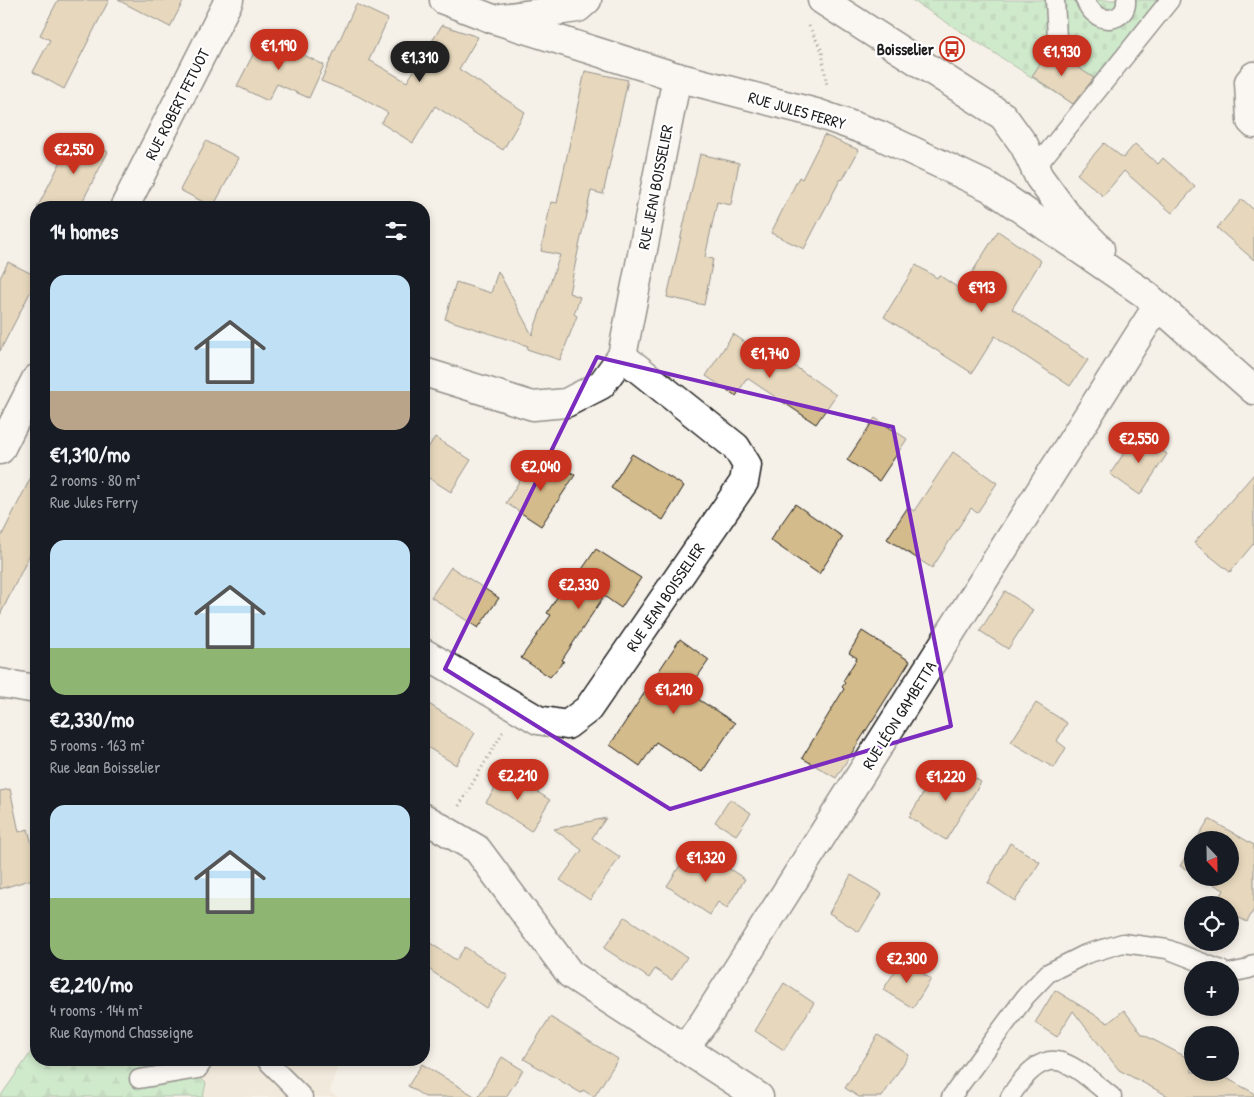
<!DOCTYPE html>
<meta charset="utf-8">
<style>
:root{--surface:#171b24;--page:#20242c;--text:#f1f3f6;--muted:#9ea1a6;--accent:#c8321e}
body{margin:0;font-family:"Patrick Hand",sans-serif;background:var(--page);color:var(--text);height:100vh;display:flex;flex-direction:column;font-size:19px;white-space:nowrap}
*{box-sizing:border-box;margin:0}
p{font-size:16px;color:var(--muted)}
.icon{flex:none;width:28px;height:28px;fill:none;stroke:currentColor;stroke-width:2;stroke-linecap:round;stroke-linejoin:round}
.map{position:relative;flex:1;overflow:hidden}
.sheet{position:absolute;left:30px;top:201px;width:400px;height:865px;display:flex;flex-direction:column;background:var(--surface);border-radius:20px;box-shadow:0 2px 8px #0003}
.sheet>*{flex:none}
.needle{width:32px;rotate:158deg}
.buttons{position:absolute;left:1184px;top:831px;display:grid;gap:10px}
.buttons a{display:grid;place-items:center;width:55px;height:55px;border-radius:50%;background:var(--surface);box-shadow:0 2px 8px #0003;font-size:25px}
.price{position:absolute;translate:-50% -42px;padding:0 11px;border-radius:18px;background:var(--accent);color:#fff;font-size:16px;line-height:32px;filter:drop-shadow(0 1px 2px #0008)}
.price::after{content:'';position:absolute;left:50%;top:30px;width:15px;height:11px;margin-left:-8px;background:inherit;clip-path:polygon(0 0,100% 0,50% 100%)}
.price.current{background:#222;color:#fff}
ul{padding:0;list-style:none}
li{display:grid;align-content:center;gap:10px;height:265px;padding:0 20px}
li span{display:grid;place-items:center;height:155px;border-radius:15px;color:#555}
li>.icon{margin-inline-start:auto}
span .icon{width:90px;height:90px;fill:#fffc;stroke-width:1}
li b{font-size:21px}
h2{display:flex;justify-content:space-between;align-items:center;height:60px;padding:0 20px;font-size:21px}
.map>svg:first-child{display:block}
</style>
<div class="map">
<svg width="1254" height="1097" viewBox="0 0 1254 1097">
<defs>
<pattern id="forest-firs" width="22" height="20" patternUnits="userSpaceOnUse" patternTransform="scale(1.25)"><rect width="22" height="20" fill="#a1e1a9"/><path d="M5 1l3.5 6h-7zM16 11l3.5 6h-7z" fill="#8ac091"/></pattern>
<pattern id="cemetery-stones" width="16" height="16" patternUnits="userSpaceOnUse" patternTransform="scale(1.25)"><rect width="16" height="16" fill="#a1e1a9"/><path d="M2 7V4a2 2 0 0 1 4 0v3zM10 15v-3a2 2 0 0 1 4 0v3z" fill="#8ac091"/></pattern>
</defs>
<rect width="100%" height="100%" fill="#f6f1e8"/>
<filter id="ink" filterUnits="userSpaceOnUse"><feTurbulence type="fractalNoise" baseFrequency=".02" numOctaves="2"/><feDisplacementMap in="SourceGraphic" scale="10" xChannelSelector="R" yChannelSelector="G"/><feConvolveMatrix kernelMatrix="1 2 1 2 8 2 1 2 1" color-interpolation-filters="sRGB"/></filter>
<g filter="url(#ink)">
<polygon fill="#ece1cc" points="36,1045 36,1060 339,1060 330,1092 338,1097 0,1097"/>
<polygon fill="url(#forest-firs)" stroke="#5e7e62" points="36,1045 36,1060 184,1060 182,1063 206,1083 203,1097 0,1097"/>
<polygon fill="url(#cemetery-stones)" stroke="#5e7e62" points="912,0 1159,0 1081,109"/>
<g fill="#d4bb8b" stroke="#1c1c1c">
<polygon points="58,0 109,0 64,89 33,72 50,40 40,35"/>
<polygon points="118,0 184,0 170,27"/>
<polygon points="356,4 388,19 369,60 407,82 442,25 478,37 459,69 525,112 503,150 435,106 413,143 381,123 388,113 358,96 321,81"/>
<polygon points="263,35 324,65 309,98 277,84 268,101 237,86"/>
<polygon points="1050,49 1094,78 1073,104 1032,76"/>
<polygon points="585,71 628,80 603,194 591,191 569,293 580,297 574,314 577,316 560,360 527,349 528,346 445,319 456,282 491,293 498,271 532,335 560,255 541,251 551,202 557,203"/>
<polygon points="75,134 108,152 79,208 37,208"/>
<polygon points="824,135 859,150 843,179 840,180 804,249 771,233 799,177 802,179"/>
<polygon points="206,141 239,158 213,207 180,190"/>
<polygon points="1104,143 1123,158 1135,144 1158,164 1163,158 1195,187 1172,213 1124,171 1103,196 1077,174"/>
<polygon points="700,154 739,163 731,205 717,202 705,257 713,259 704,305 667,297"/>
<polygon points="1242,199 1254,210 1254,260 1217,228"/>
<polygon points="998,231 1041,261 1012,309 1088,360 1070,386 995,336 972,373 884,317 916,265 937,278 939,275 961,290"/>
<polygon points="8,262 36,276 36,281 0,351 0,278"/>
<polygon points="733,334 779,365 783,358 836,395 816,424 747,378 736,396 706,376"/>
<polygon points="875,418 907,439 879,481 847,460"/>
<polygon points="1137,434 1167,454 1140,495 1110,474"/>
<polygon points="435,437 471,460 451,492 424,475 424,454"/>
<polygon points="953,452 997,483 977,513 971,508 932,568 887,539 908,507 914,511"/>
<polygon points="632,454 684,486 663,520 611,488"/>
<polygon points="548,457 575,475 541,526 506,503 523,475 532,481"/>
<polygon points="36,467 36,542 0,615 0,539"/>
<polygon points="1254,474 1254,543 1230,572 1194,543"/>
<polygon points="795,504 843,537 819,574 770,540"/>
<polygon points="596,549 641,578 621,608 604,596 562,660 564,661 550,677 521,658 551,615 547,613 559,594 563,597"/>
<polygon points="451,567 499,598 478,628 431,597"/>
<polygon points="1005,591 1033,610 1008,649 980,631"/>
<polygon points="862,631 910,661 836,778 802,758 844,689 842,687 845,683 843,681 857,658 849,653"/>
<polygon points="680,639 709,660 687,692 735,723 702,772 656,742 640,766 610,745"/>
<polygon points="424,701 475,733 456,765 424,745"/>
<polygon points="1036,703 1067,723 1057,741 1066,748 1054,768 1011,742"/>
<polygon points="952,764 981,782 946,840 909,817 927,787 935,792"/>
<polygon points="506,772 550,800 531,831 486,802"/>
<polygon points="10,789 19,832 28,829 36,860 36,878 0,889 0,791"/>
<polygon points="730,799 751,813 736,835 715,822"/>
<polygon points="606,818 592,838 620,857 590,900 560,880 582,850 554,829"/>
<polygon points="1209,819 1254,845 1254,909 1247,922 1230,913 1230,905 1216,905 1224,890 1202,878 1230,878 1230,840 1196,840"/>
<polygon points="1010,843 1040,862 1015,901 988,883"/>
<polygon points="1192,846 1192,872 1180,866"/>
<polygon points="702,851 745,879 727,908 718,902 710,915 667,886 686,856 695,862"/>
<polygon points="851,875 882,894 859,932 829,913"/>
<polygon points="625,917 687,957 672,980 655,969 649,978 604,948"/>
<polygon points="424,939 456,960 465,947 508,976 486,1008 424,966"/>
<polygon points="902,960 931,979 913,1008 883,990"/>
<polygon points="784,983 814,1003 784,1050 755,1031"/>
<polygon points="1055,990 1108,1023 1124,1010 1142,1034 1192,1060 1192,1072 1215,1072 1254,1093 1254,1097 1170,1097 1119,1070 1073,1011 1057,1037 1035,1023"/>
<polygon points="550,1017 618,1059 594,1097 583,1090 581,1093 524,1059"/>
<polygon points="878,1035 909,1055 882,1097 859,1097 845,1088"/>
<polygon points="502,1057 523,1070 506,1097 478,1097"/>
<polygon points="422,1064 476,1097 425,1097 408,1086"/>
</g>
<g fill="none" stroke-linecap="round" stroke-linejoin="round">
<defs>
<g id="service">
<polyline points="1055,0 1057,38"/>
<path d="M 1085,0 C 1097,29 1128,21 1126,0"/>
<polyline points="1035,168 1170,0"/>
<polyline points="1230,973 1249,969 1254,964"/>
<polyline points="266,1060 303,1097"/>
<polyline points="139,1079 198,1069 204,1060"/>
<polyline points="951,1097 1026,996 1048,973 1086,954 1123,943 1167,949 1221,970"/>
<path d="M 1010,1097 C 1048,1037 1069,1062 1112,1097"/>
</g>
<g id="minor">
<polyline points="1254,76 1249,82 1251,121 1254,124"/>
<polyline points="124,208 229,0"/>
<polyline points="424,372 533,406 566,403 601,385 622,356 677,77"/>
<polyline points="0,450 36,379"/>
<polyline points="424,653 538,720 567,725 588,709 744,482 747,465 736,447 622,356"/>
<polyline points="0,683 36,689"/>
<polyline points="424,818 477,849 570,974 759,1097"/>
<polyline points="685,1048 704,1022 1158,305"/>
</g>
<g id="tertiary">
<polyline points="444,0 493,19 677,77 816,113 879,135 989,187 1145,294 1254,390"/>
<polyline points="822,0 1003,116 1024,145 1039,177 1066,214 1100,249"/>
<polyline points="502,18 578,8 587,0"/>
</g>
</defs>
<use href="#service" stroke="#1c1c1c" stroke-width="21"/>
<use href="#minor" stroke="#1c1c1c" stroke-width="31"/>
<use href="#tertiary" stroke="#1c1c1c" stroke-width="31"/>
<g stroke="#1c1c1c" stroke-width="3" stroke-dasharray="1 4" stroke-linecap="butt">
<polyline points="809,26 822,51 827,86"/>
<polyline points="459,806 503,732"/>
</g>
<use href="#service" stroke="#fff" stroke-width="18"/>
<use href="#minor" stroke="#fff" stroke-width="28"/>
<use href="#tertiary" stroke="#fff" stroke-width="28"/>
</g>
</g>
<path d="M0 0H1254V1097H0ZM 597,357 L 893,427 L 951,726 L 670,809 L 445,669 Z" fill="#f6f1e8" fill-opacity=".55" fill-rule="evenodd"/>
<path fill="none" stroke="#7b2cbf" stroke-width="4" stroke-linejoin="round" d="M 597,357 L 893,427 L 951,726 L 670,809 L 445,669 Z"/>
<defs>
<symbol id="bus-ring" viewBox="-11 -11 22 22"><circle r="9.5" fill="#fff" stroke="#c8321e" stroke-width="1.5"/><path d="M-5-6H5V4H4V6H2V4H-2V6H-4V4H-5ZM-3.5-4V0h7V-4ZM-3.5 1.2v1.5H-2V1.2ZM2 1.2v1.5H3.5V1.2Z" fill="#c8321e"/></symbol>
</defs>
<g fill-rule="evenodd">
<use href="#bus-ring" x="938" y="35" width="28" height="28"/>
</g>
<g text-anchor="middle" stroke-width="4.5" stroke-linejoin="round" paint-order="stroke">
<g font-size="16" font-weight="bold" fill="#1c1c1c" stroke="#fff" text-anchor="end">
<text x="934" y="55">Boisselier</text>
</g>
<g font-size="16" fill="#1c1c1c" stroke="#fff">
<text transform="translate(177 104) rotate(-63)" y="6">RUE ROBERT FETUOT</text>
<text transform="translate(797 110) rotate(16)" y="6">RUE JULES FERRY</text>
<text transform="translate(655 187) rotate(-79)" y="6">RUE JEAN BOISSELIER</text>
<text transform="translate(665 597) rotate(-56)" y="6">RUE JEAN BOISSELIER</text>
<text transform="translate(899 715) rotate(-58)" y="6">RUE LÉON GAMBETTA</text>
</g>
</g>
</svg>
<div class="buttons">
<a><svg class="needle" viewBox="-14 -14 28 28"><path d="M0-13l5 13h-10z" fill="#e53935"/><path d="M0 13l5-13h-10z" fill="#9ea1a6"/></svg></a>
<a><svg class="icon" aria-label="locate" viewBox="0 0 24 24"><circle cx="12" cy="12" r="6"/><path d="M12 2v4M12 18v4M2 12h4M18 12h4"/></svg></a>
<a>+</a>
<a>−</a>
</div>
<b class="price" style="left:279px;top:71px">€1,190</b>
<b class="price" style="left:1062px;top:77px">€1,930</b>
<b class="price current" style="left:420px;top:83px">€1,310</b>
<b class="price" style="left:74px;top:175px">€2,550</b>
<b class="price" style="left:982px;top:313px">€913</b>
<b class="price" style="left:770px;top:379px">€1,740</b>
<b class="price" style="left:1139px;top:464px">€2,550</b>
<b class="price" style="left:541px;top:492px">€2,040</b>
<b class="price" style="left:579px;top:610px">€2,330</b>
<b class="price" style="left:674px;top:715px">€1,210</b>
<b class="price" style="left:518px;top:801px">€2,210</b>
<b class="price" style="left:946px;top:802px">€1,220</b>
<b class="price" style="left:706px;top:883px">€1,320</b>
<b class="price" style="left:907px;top:984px">€2,300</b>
<section class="sheet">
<h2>14 homes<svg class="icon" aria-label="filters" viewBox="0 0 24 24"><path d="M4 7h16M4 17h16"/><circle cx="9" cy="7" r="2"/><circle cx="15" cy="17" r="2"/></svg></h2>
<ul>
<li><span style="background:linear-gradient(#bfe0f5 75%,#b9a48a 0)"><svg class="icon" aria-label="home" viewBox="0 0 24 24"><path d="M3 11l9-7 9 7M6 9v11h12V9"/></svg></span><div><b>€1,310/mo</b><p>2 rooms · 80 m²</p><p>Rue Jules Ferry</p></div></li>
<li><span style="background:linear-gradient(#bfe0f5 70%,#8fb573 0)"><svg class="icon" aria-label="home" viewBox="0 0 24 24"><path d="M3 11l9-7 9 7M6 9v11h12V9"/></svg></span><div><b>€2,330/mo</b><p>5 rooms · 163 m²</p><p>Rue Jean Boisselier</p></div></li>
<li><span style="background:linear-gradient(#bfe0f5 60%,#8fb573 0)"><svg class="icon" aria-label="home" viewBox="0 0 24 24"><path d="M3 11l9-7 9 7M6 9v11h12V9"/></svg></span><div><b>€2,210/mo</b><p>4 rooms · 144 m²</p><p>Rue Raymond Chasseigne</p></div></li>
</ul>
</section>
</div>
